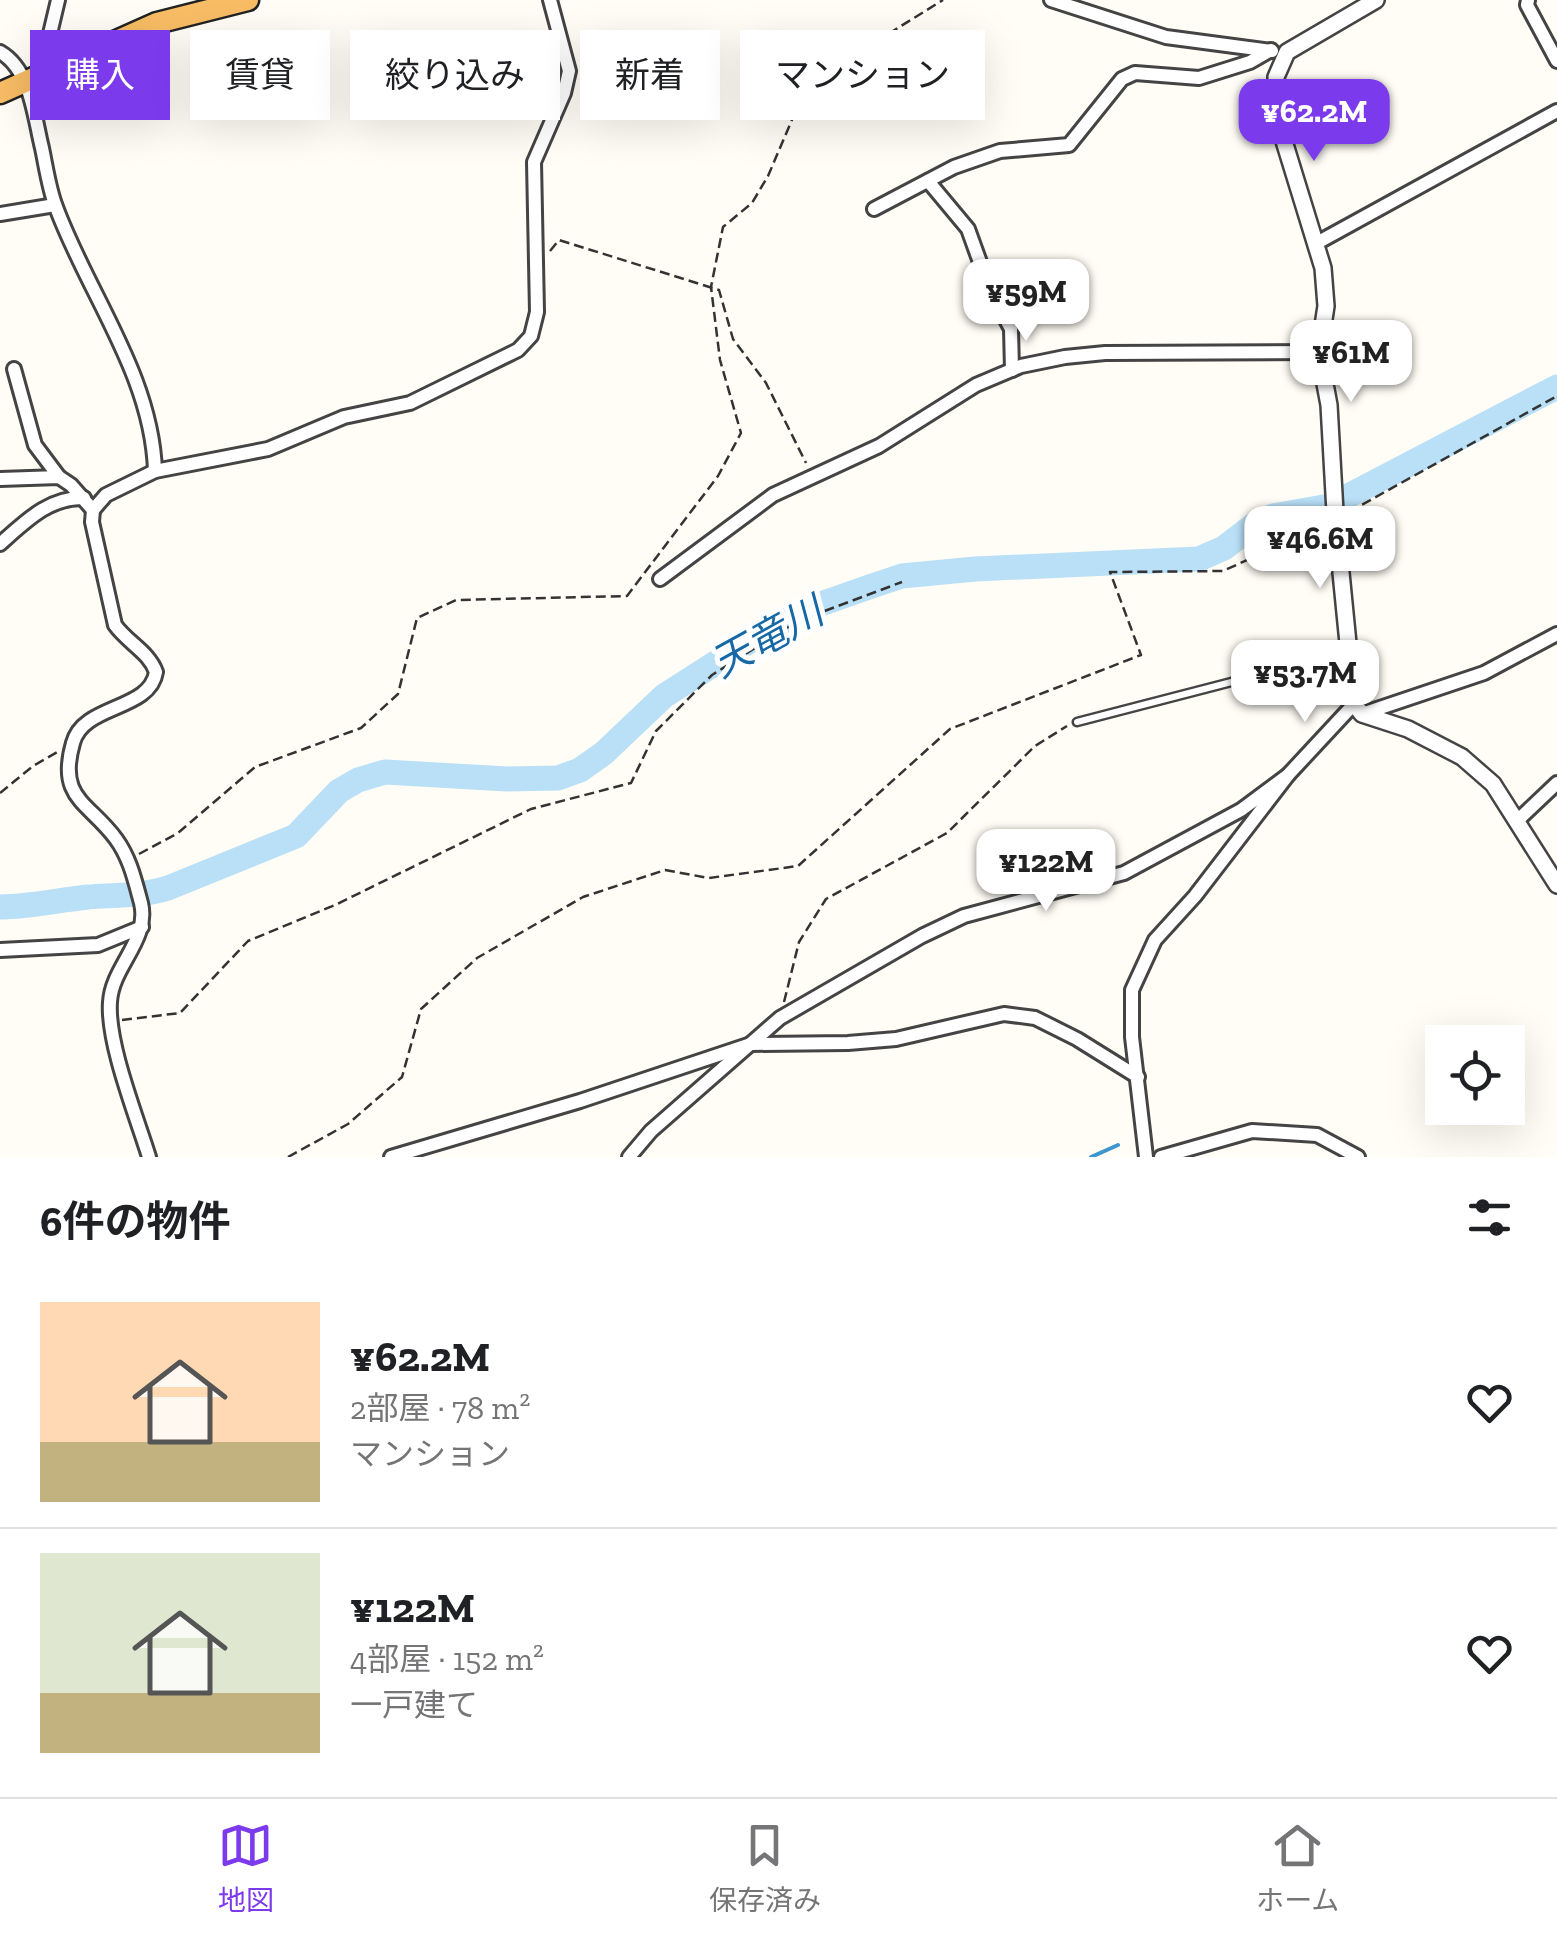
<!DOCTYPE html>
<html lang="ja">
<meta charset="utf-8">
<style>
:root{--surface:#fff;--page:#f6f6f6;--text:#202124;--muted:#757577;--line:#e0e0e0;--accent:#7c3aed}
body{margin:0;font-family:"Zilla Slab","Noto Sans JP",serif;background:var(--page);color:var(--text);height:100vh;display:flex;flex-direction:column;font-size:38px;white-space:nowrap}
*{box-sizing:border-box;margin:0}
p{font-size:32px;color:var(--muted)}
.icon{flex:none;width:55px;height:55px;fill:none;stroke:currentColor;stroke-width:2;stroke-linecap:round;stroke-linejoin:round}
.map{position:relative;height:1157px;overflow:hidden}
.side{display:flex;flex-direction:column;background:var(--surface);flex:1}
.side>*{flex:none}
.hud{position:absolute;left:30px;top:30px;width:1000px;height:90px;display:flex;gap:20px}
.tools{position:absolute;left:1425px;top:1025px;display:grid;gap:20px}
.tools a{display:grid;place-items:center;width:100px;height:100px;border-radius:0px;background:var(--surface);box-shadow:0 10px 40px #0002;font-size:50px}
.price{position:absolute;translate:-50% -85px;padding:0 22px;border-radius:20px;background:#fff;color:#222;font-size:32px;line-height:65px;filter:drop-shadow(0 2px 5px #0008)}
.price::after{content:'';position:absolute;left:50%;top:60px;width:30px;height:22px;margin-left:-15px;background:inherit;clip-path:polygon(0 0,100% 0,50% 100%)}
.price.selected{background:var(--accent);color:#fff}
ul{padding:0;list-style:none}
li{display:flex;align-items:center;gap:30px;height:250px;padding:0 40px}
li+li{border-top:2px solid var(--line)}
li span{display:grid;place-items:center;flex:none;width:280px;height:200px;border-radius:0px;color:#555}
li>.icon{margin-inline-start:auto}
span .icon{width:120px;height:120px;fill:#fffc;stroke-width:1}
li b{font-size:42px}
h2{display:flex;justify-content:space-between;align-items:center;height:120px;padding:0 40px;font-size:42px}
.chip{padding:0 35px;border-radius:0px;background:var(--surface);box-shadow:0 10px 40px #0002;font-size:35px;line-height:90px}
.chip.selected{background:var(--accent);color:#fff}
.menu{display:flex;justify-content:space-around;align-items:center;height:140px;border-top:2px solid var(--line);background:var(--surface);font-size:28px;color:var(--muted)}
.menu a{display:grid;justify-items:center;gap:5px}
.menu .selected{color:var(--accent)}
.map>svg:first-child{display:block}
</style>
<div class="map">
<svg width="1557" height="1157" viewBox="0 0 1557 1157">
<rect width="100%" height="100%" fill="#fffdf5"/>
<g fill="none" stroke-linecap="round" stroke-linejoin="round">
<polyline stroke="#3f96cf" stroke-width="4" points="1091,1157 1118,1145"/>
<path stroke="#b9e0f7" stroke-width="25" d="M 0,907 C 30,907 58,900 88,897 C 115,895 142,896 168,888 L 296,836 L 339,791 L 358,780 L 385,772 L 507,779 L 558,778 L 580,770 L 604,753 L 664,696 L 761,634 L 815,606 L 872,586 L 902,576 L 975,569 L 1199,559 L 1224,548 L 1254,525 L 1273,516 L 1329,506 L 1557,387"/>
<defs>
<polyline id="service" points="1077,722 1270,672 1349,666"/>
<g id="minor">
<polyline points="1051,0 1166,37 1272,51"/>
<polyline points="1528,0 1527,5 1557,61"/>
<path d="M 0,52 C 31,70 34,116 42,148 C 46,167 49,189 56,207 C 88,294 152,375 155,471"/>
<polyline points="40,76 58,0"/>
<polyline points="928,181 968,229 990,290 1011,329 1012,370"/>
<polyline points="874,209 954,167 1000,151 1069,145 1122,79 1135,73 1199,78 1250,62 1271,50"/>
<polyline points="0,214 55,205"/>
<polyline points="1315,244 1557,111"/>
<polyline points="14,369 35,445 59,477"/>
<path d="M 0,479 L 59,477 L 71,485 L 93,510 L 92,522 L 115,625 C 128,643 149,652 156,672 C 150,711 83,704 73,743 C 57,799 89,802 116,839 C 130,858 135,881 141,903 C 150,940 112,966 110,1002 C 107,1043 136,1115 149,1157"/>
<polyline points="93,510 106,495 155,471 268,449 344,417 410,403 518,350 531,336 537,312 534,162 564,93 569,71 550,0"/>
<path d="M 0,544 C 26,521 49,497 84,498"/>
<polyline points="660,579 773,495 879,446 976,385 1021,366 1065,357 1105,353 1319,352"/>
<polyline points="1362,714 1484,673 1557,634"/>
<polyline points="1518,820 1557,783"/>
<polyline points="0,950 98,945 142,927"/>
<polyline points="391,1157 580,1101 751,1044 848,1043 896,1039 1004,1014 1035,1018 1077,1039 1138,1077"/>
<polyline points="629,1157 651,1131 780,1018 922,936 964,916 1124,873 1241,810 1288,775"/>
<polyline points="1146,1157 1132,1037 1132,990 1155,940 1195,896 1288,775 1354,704"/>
<polyline points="1161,1157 1252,1131 1317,1135 1358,1157"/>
</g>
<polyline id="tertiary" points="1376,0 1287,52 1276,77 1276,115 1323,268 1326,306 1319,352 1329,405 1335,512 1354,704 1362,714 1408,729 1462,757 1493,784 1557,885"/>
<polyline id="trunk" points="0,93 157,23 248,0"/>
</defs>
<use href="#service" stroke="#444" stroke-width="11"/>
<use href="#minor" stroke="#444" stroke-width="18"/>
<use href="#tertiary" stroke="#444" stroke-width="20"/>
<use href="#trunk" stroke="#222" stroke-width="25"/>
<g stroke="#333" stroke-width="2.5" stroke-dasharray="10 5" stroke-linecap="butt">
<polyline points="550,251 559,240 719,290 733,339 766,383 806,463"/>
<polyline points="1349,512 1557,396"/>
<polyline points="0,793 33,766 59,751"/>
<polyline points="139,854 178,833 255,767 361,728 398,694 417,618 456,600 627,596 718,476 741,433 720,360 711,287 723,227 752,203 768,176 803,94 825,73 943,0"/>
<polyline points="784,1002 799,942 826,899 947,833 1035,746 1067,726"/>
<polyline points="122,1020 180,1013 248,941 335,905 531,809 631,783 656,731 712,675 798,621 902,582"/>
<polyline points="288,1157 348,1124 402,1077 421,1009 477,958 583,897 665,870 709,878 798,866 950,729 1141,655 1110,572 1223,571 1324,525"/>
</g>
<use href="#service" stroke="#fff" stroke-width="6"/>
<use href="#minor" stroke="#fff" stroke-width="12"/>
<use href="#tertiary" stroke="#fff" stroke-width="15"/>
<use href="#trunk" stroke="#f7bc64" stroke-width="20"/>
</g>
<g text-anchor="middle" stroke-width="10" stroke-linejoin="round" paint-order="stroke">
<g font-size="40" font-style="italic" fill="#1768a6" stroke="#fff">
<text transform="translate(767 637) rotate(-29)" y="14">天竜川</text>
</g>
</g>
</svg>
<div class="tools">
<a><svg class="icon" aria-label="locate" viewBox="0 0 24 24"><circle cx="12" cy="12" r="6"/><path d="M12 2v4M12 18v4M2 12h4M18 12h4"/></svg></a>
</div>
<b class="price selected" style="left:1314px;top:164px">¥62.2M</b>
<b class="price" style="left:1026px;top:344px">¥59M</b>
<b class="price" style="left:1351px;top:405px">¥61M</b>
<b class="price" style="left:1320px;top:591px">¥46.6M</b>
<b class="price" style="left:1305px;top:725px">¥53.7M</b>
<b class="price" style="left:1046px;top:914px">¥122M</b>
<div class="hud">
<a class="chip selected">購入</a>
<a class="chip">賃貸</a>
<a class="chip">絞り込み</a>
<a class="chip">新着</a>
<a class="chip">マンション</a>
</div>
</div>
<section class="side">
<h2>6件の物件<svg class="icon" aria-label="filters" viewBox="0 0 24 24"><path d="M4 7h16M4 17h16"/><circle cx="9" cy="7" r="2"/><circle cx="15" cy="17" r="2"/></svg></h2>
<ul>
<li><span style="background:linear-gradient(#ffd9b3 70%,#c2b280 0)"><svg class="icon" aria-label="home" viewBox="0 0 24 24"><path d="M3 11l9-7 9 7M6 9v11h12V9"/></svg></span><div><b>¥62.2M</b><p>2部屋 · 78 m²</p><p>マンション</p></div><svg class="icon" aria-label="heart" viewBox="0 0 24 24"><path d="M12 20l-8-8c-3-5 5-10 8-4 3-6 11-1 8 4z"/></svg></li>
<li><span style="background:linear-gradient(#dfe7d0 70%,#c2b280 0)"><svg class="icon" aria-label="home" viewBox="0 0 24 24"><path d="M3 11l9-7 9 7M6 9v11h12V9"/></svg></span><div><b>¥122M</b><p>4部屋 · 152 m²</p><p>一戸建て</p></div><svg class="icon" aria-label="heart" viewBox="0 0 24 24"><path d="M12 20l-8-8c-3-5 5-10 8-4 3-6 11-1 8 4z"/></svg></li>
</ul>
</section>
<nav class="menu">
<a class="selected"><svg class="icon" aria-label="map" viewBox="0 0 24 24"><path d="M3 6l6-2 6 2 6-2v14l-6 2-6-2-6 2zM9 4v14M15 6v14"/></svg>地図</a>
<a><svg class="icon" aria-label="saved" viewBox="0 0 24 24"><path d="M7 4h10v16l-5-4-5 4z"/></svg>保存済み</a>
<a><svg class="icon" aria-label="home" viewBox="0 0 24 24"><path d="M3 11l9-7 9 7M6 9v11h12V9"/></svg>ホーム</a>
</nav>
